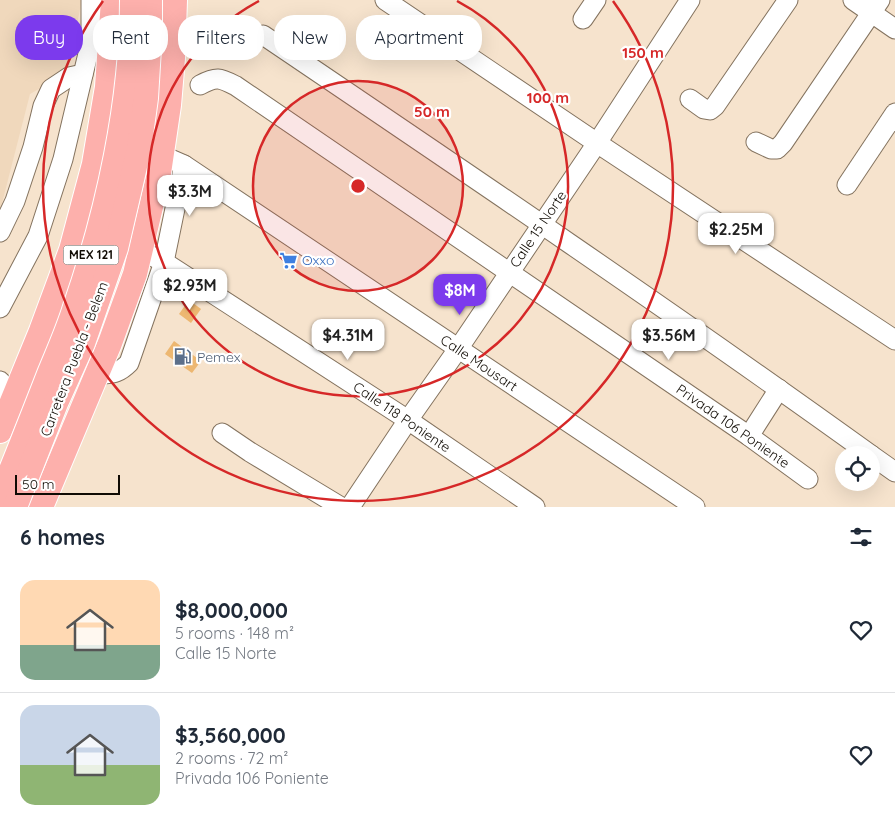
<!DOCTYPE html>
<meta charset="utf-8">
<style>
:root{--surface:#fff;--page:#f6f6f7;--text:#1f2937;--muted:#747a83;--line:#e0e1e3;--accent:#7c3aed}
body{margin:0;font-family:Quicksand,sans-serif;background:var(--page);color:var(--text);height:100vh;display:flex;flex-direction:column;font-size:19px;white-space:nowrap}
*{box-sizing:border-box;margin:0}
p{font-size:16px;color:var(--muted)}
.icon{flex:none;width:28px;height:28px;fill:none;stroke:currentColor;stroke-width:2;stroke-linecap:round;stroke-linejoin:round}
.map{position:relative;height:507px;overflow:hidden}
.details{display:flex;flex-direction:column;background:var(--surface);flex:1}
.details>*{flex:none}
.guide{position:absolute;left:15px;top:15px;width:500px;height:45px;display:flex;gap:10px}
.controls{position:absolute;left:835px;top:446px;display:grid;gap:10px}
.controls a{display:grid;place-items:center;width:45px;height:45px;border-radius:50%;background:var(--surface);box-shadow:0 5px 20px #0002;font-size:25px}
.scale{position:absolute;left:15px;bottom:12px;width:105px;box-sizing:border-box;padding-left:5px;border:2px solid #100b04;border-top:0;font-size:14px;line-height:18px;white-space:nowrap;color:#100b04;-webkit-text-stroke:4px #fff;paint-order:stroke}
.price{position:absolute;translate:-50% -42px;padding:0 11px;border-radius:10px;background:#fff;color:#222;font-size:16px;line-height:32px;filter:drop-shadow(0 1px 2px #0008)}
.price::after{content:'';position:absolute;left:50%;top:30px;width:15px;height:11px;margin-left:-8px;background:inherit;clip-path:polygon(0 0,100% 0,50% 100%)}
.price.selected{background:var(--accent);color:#fff}
ul{padding:0;list-style:none}
li{display:flex;align-items:center;gap:15px;height:125px;padding:0 20px}
li+li{border-top:1px solid var(--line)}
li span{display:grid;place-items:center;flex:none;width:140px;height:100px;border-radius:15px;color:#555}
li>.icon{margin-inline-start:auto}
span .icon{width:60px;height:60px;fill:#fffc;stroke-width:1}
li b{font-size:21px}
h2{display:flex;justify-content:space-between;align-items:center;height:60px;padding:0 20px;font-size:21px}
.pill{padding:0 18px;border-radius:20px;background:var(--surface);box-shadow:0 5px 20px #0002;font-size:18px;line-height:45px}
.pill.selected{background:var(--accent);color:#fff}
.map>svg:first-child{display:block}
</style>
<div class="map">
<svg width="895" height="507" viewBox="0 0 895 507">
<rect width="100%" height="100%" fill="#f6e3cd"/>
<polygon fill="#f0d8bc" points="0,0 82,0 67,73 30,94 0,211"/>
<g fill="#edb771">
<polygon points="189,300 201,309 191,323 179,314"/>
<polygon points="174,341 201,361 192,373 165,354"/>
</g>
<g fill="none" stroke-linecap="round" stroke-linejoin="round">
<defs>
<g id="minor">
<polyline points="385,0 597,143 895,340"/>
<polyline points="853,0 895,29"/>
<polyline points="583,19 596,0"/>
<path d="M 263,35 C 467,173 671,311 871,455"/>
<path d="M 200,85 C 217,76 220,78 236,86 L 749,436 L 808,479"/>
<polyline points="690,99 704,109 710,110 715,106 788,0"/>
<polyline points="756,142 771,149 777,149 783,143 880,0"/>
<polyline points="161,155 184,165 695,507"/>
<polyline points="847,185 895,113"/>
<polyline points="0,232 15,201 33,147 43,106 51,89 69,77 83,74"/>
<polyline points="141,251 164,262 408,420 535,507"/>
<polyline points="0,308 38,236 63,159 91,41 91,0"/>
<path d="M 96,375 C 111,373 117,375 129,363 L 164,262 L 184,165"/>
<polyline points="0,381 14,399"/>
<polyline points="222,433 250,452 341,507"/>
<polyline points="749,436 779,389"/>
<polyline points="871,455 895,472"/>
<polyline points="350,507 408,420 458,349 597,143 690,0"/>
</g>
<g id="major">
<polyline points="0,431 41,331 71,250 94,164 107,87 113,0"/>
<polyline points="41,507 110,343 135,274 159,173 169,105 173,58 175,0"/>
</g>
</defs>
<use href="#minor" stroke="#84735f" stroke-width="21"/>
<use href="#major" stroke="#fff" stroke-width="26"/>
<use href="#minor" stroke="#fff" stroke-width="19"/>
<use href="#major" stroke="#fdb0ac" stroke-width="24"/>
<defs>
<g id="major-bridge">
<path d="M 0,497 C 17,456 33,415 49,374 C 58,352 68,330 75,307 C 108,211 132,102 132,0"/>
<polyline points="15,507 56,403 83,343 116,248 139,149 146,98 150,32 150,0"/>
</g>
</defs>
<use href="#major-bridge" stroke="#fff" stroke-width="26" stroke-linecap="butt"/>
<use href="#major-bridge" stroke="#fdb0ac" stroke-width="24"/>
</g>
<circle cx="358" cy="186" r="105" fill="#d62828" fill-opacity=".12"/>
<g fill="none" stroke="#d62828" stroke-width="2.5">
<circle cx="358" cy="186" r="105"/>
<path d="M457 1A210 210 0 1 1 259 1"/>
<path d="M613 1A315 315 0 1 1 103 1"/>
</g>
<defs>
<symbol id="supermarket-bare" viewBox="-9 -9 18 18"><path d="M-6-5.5h2.5l.6 2H6L4.5 2H-2.5L-4.4-4H-6ZM-1.5 3.2a1.3 1.3 0 1 0 .1 0ZM3 3.2a1.3 1.3 0 1 0 .1 0Z" fill="#3f7fe0" stroke="#fff" stroke-width="2.5" paint-order="stroke"/></symbol>
<symbol id="fuel-bare" viewBox="-9 -9 18 18"><path d="M-5.5-6h7V0h2V4h1.3V-2.5L3-4.5l.8-.8L6-3V5H2.5V1h-1V6h-7ZM-4.2-4.7v3.2H.2V-4.7Z" fill="#5c6f8a" stroke="#fff" stroke-width="2.5" paint-order="stroke"/></symbol>
</defs>
<g fill-rule="evenodd">
<use href="#supermarket-bare" x="276" y="248" width="25" height="25"/>
<use href="#fuel-bare" x="170" y="344" width="25" height="25"/>
</g>
<g text-anchor="middle" stroke-width="4.5" stroke-linejoin="round" paint-order="stroke">
<rect fill="#fff" stroke="#58544f" stroke-width="1" x="63.5" y="245.5" width="55" height="19" rx="4"/>
<g font-size="12" font-weight="bold" fill="#100b04">
<text x="91" y="259">MEX 121</text>
</g>
<g font-size="14" fill="#100b04" stroke="#fff">
<text transform="translate(538 229) rotate(-56)" y="5">Calle 15 Norte</text>
<text transform="translate(74 359) rotate(-69)" y="5">Carretera Puebla - Belem</text>
<text transform="translate(479 363) rotate(34)" y="5">Calle Mousart</text>
<text transform="translate(402 417) rotate(34)" y="5">Calle 118 Poniente</text>
<text transform="translate(733 426) rotate(35)" y="5">Privada 106 Poniente</text>
</g>
<g font-size="14" fill="#366cbe" stroke="#fff" text-anchor="start">
<text x="302" y="265">Oxxo</text>
</g>
<g font-size="14" fill="#4e5e75" stroke="#fff" text-anchor="start">
<text x="197" y="362">Pemex</text>
</g>
</g>
<circle cx="358" cy="186" r="8" fill="#d62828" stroke="#fff" stroke-width="2.5"/>
<g font-size="15" text-anchor="middle" font-weight="bold" fill="#d62828" stroke="#fff" stroke-width="4.5" stroke-linejoin="round" paint-order="stroke">
<text x="643" y="58">150 m</text>
<text x="548" y="103">100 m</text>
<text x="432" y="117">50 m</text>
</g>
</svg>
<div class="controls">
<a><svg class="icon" aria-label="locate" viewBox="0 0 24 24"><circle cx="12" cy="12" r="6"/><path d="M12 2v4M12 18v4M2 12h4M18 12h4"/></svg></a>
</div>
<div class="scale">50 m</div>
<b class="price" style="left:190px;top:217px">$3.3M</b>
<b class="price" style="left:736px;top:255px">$2.25M</b>
<b class="price" style="left:190px;top:311px">$2.93M</b>
<b class="price selected" style="left:460px;top:316px">$8M</b>
<b class="price" style="left:348px;top:361px">$4.31M</b>
<b class="price" style="left:669px;top:361px">$3.56M</b>
<div class="guide">
<a class="pill selected">Buy</a>
<a class="pill">Rent</a>
<a class="pill">Filters</a>
<a class="pill">New</a>
<a class="pill">Apartment</a>
</div>
</div>
<section class="details">
<h2>6 homes<svg class="icon" aria-label="filters" viewBox="0 0 24 24"><path d="M4 7h16M4 17h16"/><circle cx="9" cy="7" r="2"/><circle cx="15" cy="17" r="2"/></svg></h2>
<ul>
<li><span style="background:linear-gradient(#ffd9b3 65%,#7fa58c 0)"><svg class="icon" aria-label="home" viewBox="0 0 24 24"><path d="M3 11l9-7 9 7M6 9v11h12V9"/></svg></span><div><b>$8,000,000</b><p>5 rooms · 148 m²</p><p>Calle 15 Norte</p></div><svg class="icon" aria-label="heart" viewBox="0 0 24 24"><path d="M12 20l-8-8c-3-5 5-10 8-4 3-6 11-1 8 4z"/></svg></li>
<li><span style="background:linear-gradient(#c9d6e8 60%,#8fb573 0)"><svg class="icon" aria-label="home" viewBox="0 0 24 24"><path d="M3 11l9-7 9 7M6 9v11h12V9"/></svg></span><div><b>$3,560,000</b><p>2 rooms · 72 m²</p><p>Privada 106 Poniente</p></div><svg class="icon" aria-label="heart" viewBox="0 0 24 24"><path d="M12 20l-8-8c-3-5 5-10 8-4 3-6 11-1 8 4z"/></svg></li>
</ul>
</section>
